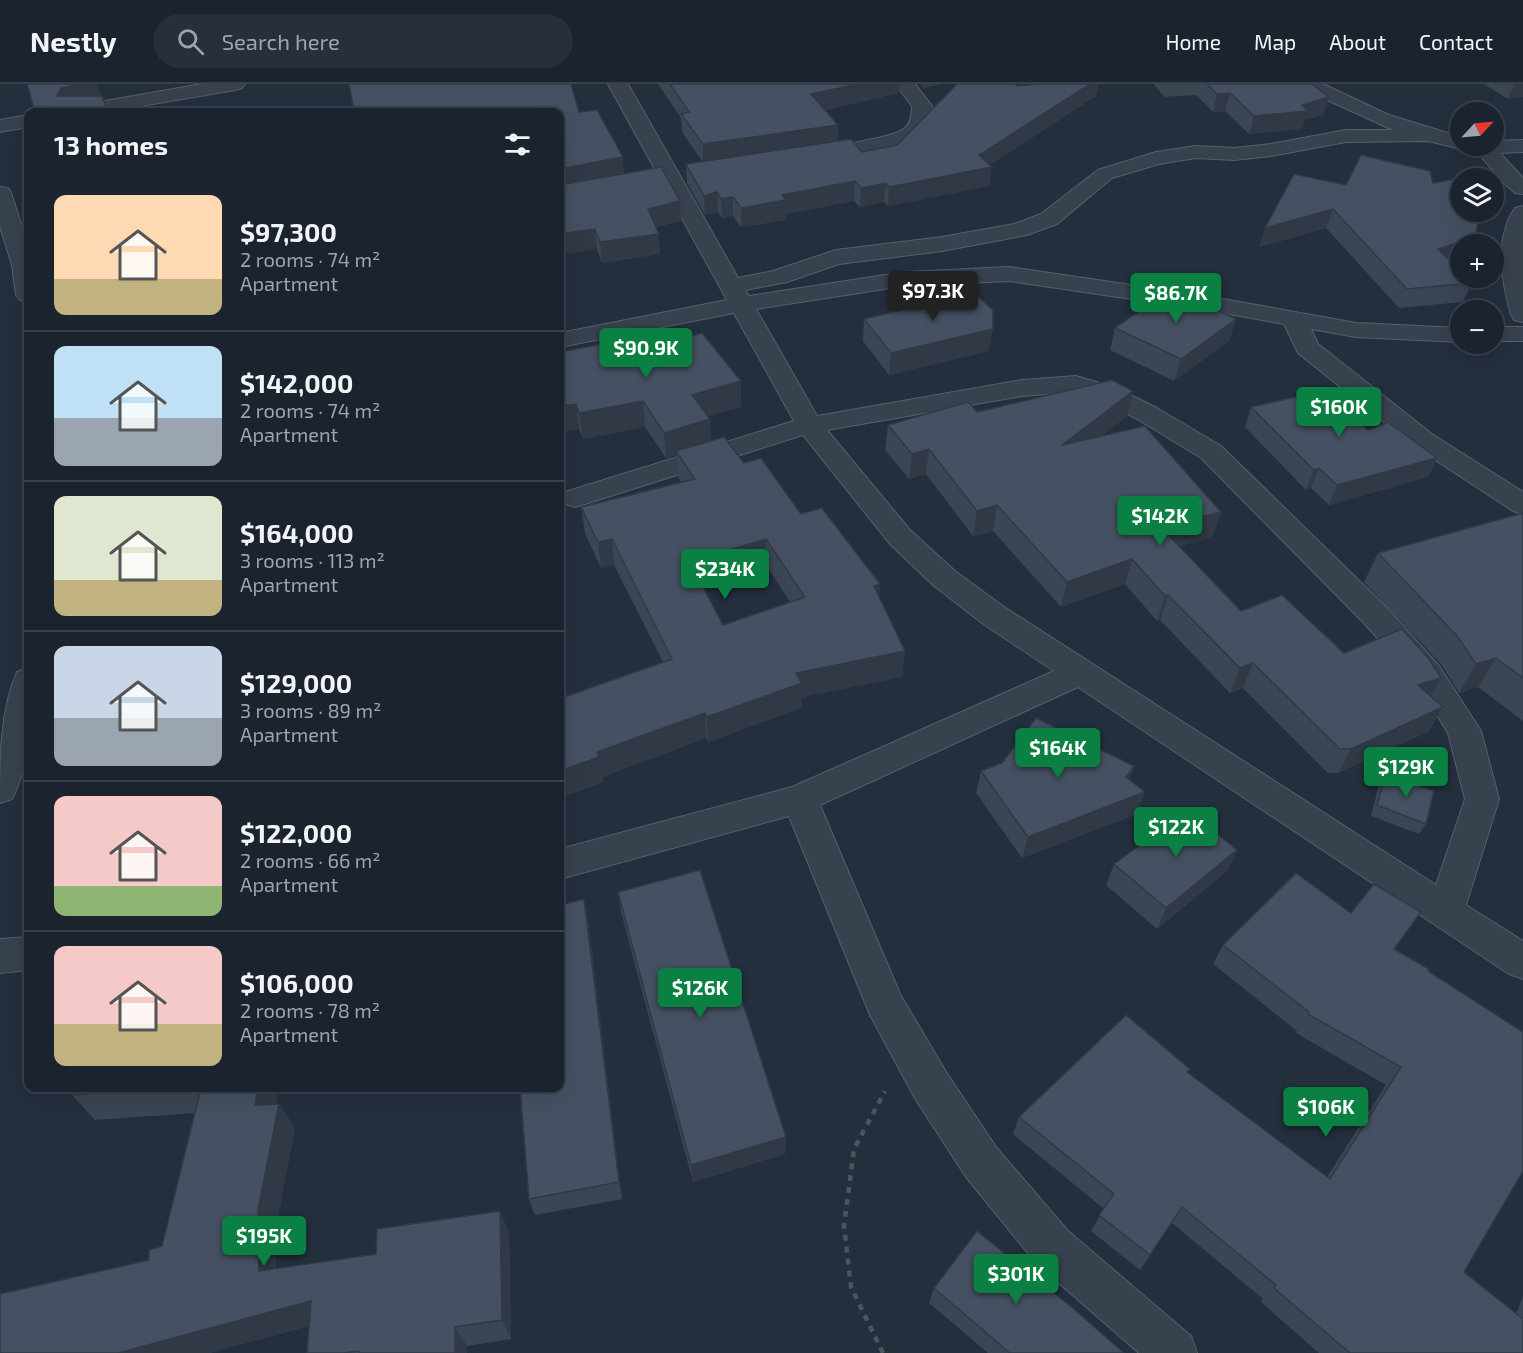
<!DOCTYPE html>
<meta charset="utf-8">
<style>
:root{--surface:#1b232e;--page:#282f3a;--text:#f1f3f6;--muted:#a0a4aa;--line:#39404a;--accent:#0b8043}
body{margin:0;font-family:"Exo 2",sans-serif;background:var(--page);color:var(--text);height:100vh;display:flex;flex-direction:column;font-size:22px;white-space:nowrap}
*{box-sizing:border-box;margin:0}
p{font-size:20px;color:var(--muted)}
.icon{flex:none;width:33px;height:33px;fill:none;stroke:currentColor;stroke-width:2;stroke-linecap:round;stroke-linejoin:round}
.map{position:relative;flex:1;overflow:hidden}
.sheet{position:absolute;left:24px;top:24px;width:540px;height:984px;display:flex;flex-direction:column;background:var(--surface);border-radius:12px;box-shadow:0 6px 24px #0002,0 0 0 2px var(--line)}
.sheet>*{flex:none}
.needle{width:39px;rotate:64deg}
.tools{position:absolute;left:1450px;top:18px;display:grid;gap:12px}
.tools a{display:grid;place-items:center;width:54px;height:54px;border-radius:50%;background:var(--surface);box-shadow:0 6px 24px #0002,0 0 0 2px var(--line);font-size:30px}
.price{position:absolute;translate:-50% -51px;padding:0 14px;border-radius:6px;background:var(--accent);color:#fff;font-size:20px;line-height:39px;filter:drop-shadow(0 2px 3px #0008)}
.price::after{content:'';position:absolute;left:50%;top:36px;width:18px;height:14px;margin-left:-9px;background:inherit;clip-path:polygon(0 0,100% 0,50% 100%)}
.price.current{background:#222;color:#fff}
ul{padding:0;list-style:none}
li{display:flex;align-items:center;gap:18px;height:150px;padding:0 30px}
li+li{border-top:2px solid var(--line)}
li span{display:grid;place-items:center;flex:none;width:168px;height:120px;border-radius:12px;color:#555}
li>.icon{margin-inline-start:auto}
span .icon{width:72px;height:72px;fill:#fffc;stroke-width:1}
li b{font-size:26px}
h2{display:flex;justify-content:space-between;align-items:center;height:72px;padding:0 30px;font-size:26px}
header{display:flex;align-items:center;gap:36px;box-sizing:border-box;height:84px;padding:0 30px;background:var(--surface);border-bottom:2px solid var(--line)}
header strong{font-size:28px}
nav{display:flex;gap:33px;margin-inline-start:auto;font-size:21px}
.search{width:420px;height:54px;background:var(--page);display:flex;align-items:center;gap:15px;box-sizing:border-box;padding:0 21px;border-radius:33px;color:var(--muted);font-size:22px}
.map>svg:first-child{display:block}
</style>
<header>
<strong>Nestly</strong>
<div class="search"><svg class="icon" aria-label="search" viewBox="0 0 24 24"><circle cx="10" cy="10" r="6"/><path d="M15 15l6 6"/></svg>Search here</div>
<nav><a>Home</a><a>Map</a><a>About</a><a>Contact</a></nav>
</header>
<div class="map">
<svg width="1523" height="1269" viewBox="0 0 1523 1269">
<rect width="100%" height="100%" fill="#242f3e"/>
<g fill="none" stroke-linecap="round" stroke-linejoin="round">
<defs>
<g id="minor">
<polygon points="202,0 245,0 242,4 235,6 106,28 66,28 69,24 76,22"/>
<path d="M 608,0 L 628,0 L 738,194 L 773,187 L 836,166 L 942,153 L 1014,140 L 1041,130 L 1098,86 L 1156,68 L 1196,62 L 1234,64 L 1271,60 L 1346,46 L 1393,46 L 1301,4 L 1298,0 L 1323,0 L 1389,31 L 1461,53 L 1461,62 L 1494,62 L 1494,57 L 1523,56 L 1523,68 L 1500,69 L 1523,94 L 1523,110 L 1515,109 L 1504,99 L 1478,69 L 1428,57 L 1346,58 L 1271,72 L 1234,76 L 1196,74 L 1159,80 L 1112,94 L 1057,140 L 1027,151 L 942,167 L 839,180 L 787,198 L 745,206 L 749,212 L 904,188 L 1009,183 L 1206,212 L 1356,239 L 1461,244 L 1461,258 L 1356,253 L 1311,245 L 1318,260 L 1432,350 L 1523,408 L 1523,430 L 1513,427 L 1414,362 L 1298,269 L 1284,240 L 1206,226 L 1009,197 L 904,202 L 756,225 L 817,332 L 1022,296 L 1076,292 L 1116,304 L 1157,324 L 1221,362 L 1385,522 L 1439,582 L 1481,647 L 1499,715 L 1466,821 L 1523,857 L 1523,895 L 1509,890 L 1078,603 L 820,721 L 900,910 L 946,988 L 996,1063 L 1068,1147 L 1191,1252 L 1197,1269 L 1139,1269 L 1036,1179 L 966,1093 L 916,1016 L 870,931 L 789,732 L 560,795 L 560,765 L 792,703 L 1054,587 L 982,539 L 933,501 L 890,460 L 803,351 L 585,420 L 575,423 L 565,420 L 561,414 L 565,408 L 794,337 L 734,229 L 560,263 L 560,249 L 727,216 ZM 1075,308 L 1098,314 L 1139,336 L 1201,374 L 1363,538 L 1417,598 L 1448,649 L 1465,715 L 1436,801 L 1004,523 L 955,487 L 910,446 L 827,346 L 1022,312 Z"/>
<path d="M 895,0 L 915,0 L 932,22 C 931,33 928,44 920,52 C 908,64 835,74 815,77 L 808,75 L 805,71 L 808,67 C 828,62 892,55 905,44 C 911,39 912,30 912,22 Z"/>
<polygon points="28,31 28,43 0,48 0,36"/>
<polygon points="0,103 8,104 11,109 28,161 28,218 20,216 16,211 12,181 0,142"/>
<path d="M 1523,122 L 1523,238 L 1514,236 L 1511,231 C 1502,198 1494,155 1515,124 Z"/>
<rect x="1494" y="243" width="29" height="14"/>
<path d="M 28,584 C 32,623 31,679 12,715 L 0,719 C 0,675 0,627 17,588 Z"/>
<polygon points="28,853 28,886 0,889 0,855"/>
</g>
</defs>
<use href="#minor" stroke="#565f6c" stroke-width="2"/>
<polyline stroke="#44595c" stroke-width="4.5" stroke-dasharray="6 6" stroke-linecap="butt" points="883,1269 851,1203 844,1142 854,1065 885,1007"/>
<use href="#minor" fill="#38414e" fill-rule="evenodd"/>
</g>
<g fill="#3b4654" fill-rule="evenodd">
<polygon points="349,0 579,28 624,89 681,137 656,143 660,170 602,179 597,165 560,28 354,28"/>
<polygon points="658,0 900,0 899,9 825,26 838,57 862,68 897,61 1017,2 1096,12 990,81 989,102 888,122 884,118 860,123 854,117 786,130 786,136 741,143 733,132 722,134 718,128 705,131 687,99 686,80 702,77 682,48 681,34"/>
<polygon points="1154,0 1312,0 1329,13 1323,31 1305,36 1302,45 1249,50 1225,27 1213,28 1196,11 1164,13"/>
<polygon points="1484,0 1523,0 1508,15"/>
<polygon points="1433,99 1461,174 1451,178 1472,199 1463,218 1399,224 1326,144 1259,163 1265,144 1346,101"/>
<polygon points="1174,212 1236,235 1229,257 1174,297 1110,266 1115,244"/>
<polygon points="864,235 989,267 889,291 863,257"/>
<path d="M 560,268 L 624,270 L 741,297 L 741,323 L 708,332 L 710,335 L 711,357 L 744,379 L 801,430 L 879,513 L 905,567 L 902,593 L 802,613 L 801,624 L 708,658 L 706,654 L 602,693 L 603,698 L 560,714 L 560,597 L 567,612 L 663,578 L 614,481 L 601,484 L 585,449 L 581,423 L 681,398 L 678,393 L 677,371 L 666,374 L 645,343 L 583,355 L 579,345 ZM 766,481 L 790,518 L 723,541 L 702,501 Z"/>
<polygon points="1133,307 1127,332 1100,353 1221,428 1212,453 1179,462 1241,527 1344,569 1441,594 1431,612 1429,647 1338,689 1328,689 1243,604 1230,609 1160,536 1157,537 1125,500 1061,523 993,447 973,452 926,390 909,395 885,366 888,341"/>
<polygon points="1251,323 1368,346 1437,374 1428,393 1329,421 1311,404 1306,406 1245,343"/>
<polygon points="1523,429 1523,637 1478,603 1459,609 1441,580 1364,498 1378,469"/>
<polygon points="1134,682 1129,696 1137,730 1022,774 976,709 981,687"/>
<polygon points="1386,689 1426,740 1419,750 1371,732 1379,700"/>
<polygon points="1237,766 1227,787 1157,845 1106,801 1114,780"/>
<polygon points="618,808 786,1053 785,1070 693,1098 621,828"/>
<polygon points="584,815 588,836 622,1115 535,1131 529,1115"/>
<polygon points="1421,828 1394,866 1428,887 1464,1188 1516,1230 1523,1212 1523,1269 1319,1269 1261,1218 1263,1215 1172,1139 1140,1186 1091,1147 1104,1125 1013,1050 1019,1033 1190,985 1188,989 1327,1093 1386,1001 1296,949 1297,947 1213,880 1223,861 1351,829"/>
<polygon points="74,1004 279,1004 276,1020 279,1020 295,1044 275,1148 276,1185 376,1170 500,1127 509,1149 511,1255 467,1262 467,1269 307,1269 309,1242 209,1269 0,1269 149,1176 162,1162 195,1029 95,1036 72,1011"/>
<polygon points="934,1204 1124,1269 988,1269 929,1219"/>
</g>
<g fill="#303945">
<polygon points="81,0 97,0 103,15 57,12 61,4"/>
<polygon points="859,0 900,0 899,9 810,29 811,10"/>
<polygon points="922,0 942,0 922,5"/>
<polygon points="1090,0 1099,0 1096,12 985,84 992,83 989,102 888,122 889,103 979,71"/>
<polygon points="1514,0 1523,0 1523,13 1508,15"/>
<polygon points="1230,9 1225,27 1213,28 1217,10"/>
<polygon points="1329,13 1323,31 1305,36 1302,45 1249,50 1254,32 1302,21"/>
<polygon points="417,24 418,28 380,28"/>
<polygon points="838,41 838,60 703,79 703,60"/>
<polygon points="623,73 624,92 560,107 560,85"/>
<polygon points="855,97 854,117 786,130 786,136 741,143 741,124 782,111"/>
<polygon points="886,99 884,118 860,123 861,104"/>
<polygon points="717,108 718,128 705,131 704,112"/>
<polygon points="733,113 733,132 722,134 721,115"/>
<polygon points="680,117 681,137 649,145 648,125"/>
<polygon points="1333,125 1326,144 1259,163 1265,144"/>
<polygon points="595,145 597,165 560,171 560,150"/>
<polygon points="659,150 660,170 602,179 600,158"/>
<polygon points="1476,153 1472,160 1461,160 1461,174 1430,184 1438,165"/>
<polygon points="1236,235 1229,257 1174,297 1181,275"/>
<polygon points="993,245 989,267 889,291 891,269"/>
<polygon points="741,297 741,323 693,337 692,311"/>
<polygon points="1133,307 1127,332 1057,386 1062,361"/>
<polygon points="643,317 645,343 583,355 579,329"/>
<polygon points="576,320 579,345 560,348 560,322"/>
<polygon points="710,335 711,360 676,367 677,371 666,374 664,349"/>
<polygon points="929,365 926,390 909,395 912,370"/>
<polygon points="1437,374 1428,393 1329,421 1337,401"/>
<polygon points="1319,384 1311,404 1306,406 1314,386"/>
<polygon points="997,421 993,447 973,452 977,427"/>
<polygon points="1221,428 1212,453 1154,469 1161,443"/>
<polygon points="612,455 614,481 601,484 598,458"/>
<polygon points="766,455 766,481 691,504 690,478"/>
<polygon points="1132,475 1125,500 1061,523 1067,498"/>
<polygon points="880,500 878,526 874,502"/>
<polygon points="1168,511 1160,536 1157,537 1165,512"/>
<polygon points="905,567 902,593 802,613 801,624 708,658 707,633 796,589"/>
<polygon points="1496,574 1478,603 1459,609 1476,580"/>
<polygon points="1253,579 1243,604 1230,609 1240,584"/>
<polygon points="1441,594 1427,619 1418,601"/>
<polygon points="1443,623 1429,647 1338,689 1351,665"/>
<polygon points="705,629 706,654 602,693 603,698 560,714 560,687 597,668"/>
<polygon points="1134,682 1127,704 1126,693"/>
<polygon points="1145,708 1137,730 1022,774 1028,753"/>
<polygon points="1237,766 1227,787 1157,845 1166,824"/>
<polygon points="584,815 588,836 622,1115 619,1098"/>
<polygon points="258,1004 279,1004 272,1045 255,1021"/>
<polygon points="279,1020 295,1044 275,1148 277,1208 259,1187 258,1126"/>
<polygon points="786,1053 785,1070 693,1098 691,1081"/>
<polygon points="500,1127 509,1149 511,1255 502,1236"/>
<polygon points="311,1217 327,1237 209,1269 118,1269"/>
<polygon points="455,1243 467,1262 467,1269 455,1269"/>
</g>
<g fill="#455162" stroke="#303945" stroke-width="1.5" fill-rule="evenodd">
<polygon points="27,0 81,0 61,4 57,12 102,12 108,28 35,28"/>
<polygon points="349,0 571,0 579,28 597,26 623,73 560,85 560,28 418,28 417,24 380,28 354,28"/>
<polygon points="670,0 859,0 811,10 838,41 703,60 681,30 689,28"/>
<polygon points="957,0 1015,0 1017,2 1039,0 1090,0 979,71 992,83 889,103 886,99 861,104 855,97 782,111 786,116 741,124 733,113 721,115 717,108 704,112 686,80 851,55 862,68 897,61"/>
<polygon points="1207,0 1312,0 1329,13 1302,21 1308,27 1254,32 1230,9 1217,10"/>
<polygon points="1361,71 1430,87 1433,99 1463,94 1466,94 1461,94 1461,128 1479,128 1476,153 1438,165 1461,188 1461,194 1467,194 1472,199 1407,205 1333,125 1265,144 1294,90 1346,101"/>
<polygon points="661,83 680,117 648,125 659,150 600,158 595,145 560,150 560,101"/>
<polygon points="973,208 993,226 993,245 891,269 864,235"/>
<polygon points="1166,208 1174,212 1178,209 1236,235 1181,275 1115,244"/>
<polygon points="702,249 741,297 692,311 710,335 664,349 643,317 579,329 576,320 560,322 560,268 618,257 624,270"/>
<polygon points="1112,296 1133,307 1062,361 1145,342 1221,428 1161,443 1241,527 1282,511 1344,569 1402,545 1429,575 1441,594 1418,601 1443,623 1351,665 1340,665 1253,579 1240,584 1168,511 1165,512 1132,475 1067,498 997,421 977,427 929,365 912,370 888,341 968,318 977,328"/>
<polygon points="1325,306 1368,346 1388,338 1437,374 1337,401 1319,384 1314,386 1251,323"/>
<path d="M 724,353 L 744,379 L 761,374 L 801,430 L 822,424 L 880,500 L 874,502 L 905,567 L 796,589 L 802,599 L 707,633 L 705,629 L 597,668 L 599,673 L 560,687 L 560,597 L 567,612 L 672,575 L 612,455 L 598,458 L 581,423 L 695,395 L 676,367 ZM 766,455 L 805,513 L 723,541 L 690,478 Z"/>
<polygon points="1523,429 1523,594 1496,574 1476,580 1457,552 1378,469"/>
<polygon points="1036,634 1134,682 1126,693 1145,708 1028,753 981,687 1002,679"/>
<polygon points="1386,689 1434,707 1426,740 1377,721"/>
<polygon points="1188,726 1237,766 1166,824 1114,780"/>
<polygon points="700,786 786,1053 691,1081 618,808"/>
<polygon points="1296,789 1351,829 1374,800 1421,828 1394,865 1429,885 1428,887 1523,948 1523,1087 1464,1188 1523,1235 1523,1269 1350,1269 1274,1204 1276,1201 1182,1123 1150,1171 1099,1131 1114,1110 1019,1033 1126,931 1190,985 1187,988 1330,1095 1401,983 1308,930 1309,928 1223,861"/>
<polygon points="584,815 619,1098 529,1115 520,1004 560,1004 560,821"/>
<polygon points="74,1004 181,1004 72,1011"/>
<polygon points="201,1004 258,1004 255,1021 279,1020 258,1126 259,1187 376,1170 377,1145 500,1127 502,1236 455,1243 455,1269 359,1269 359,1267 343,1269 307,1269 311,1217 118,1269 0,1269 0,1210 149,1176 149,1166 162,1162"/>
<polygon points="977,1147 1074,1225 1124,1269 1010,1269 934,1204"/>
</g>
</svg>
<div class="tools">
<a><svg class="needle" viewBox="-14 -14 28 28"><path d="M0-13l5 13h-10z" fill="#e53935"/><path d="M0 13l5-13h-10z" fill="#a0a4aa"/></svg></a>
<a><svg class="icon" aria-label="layers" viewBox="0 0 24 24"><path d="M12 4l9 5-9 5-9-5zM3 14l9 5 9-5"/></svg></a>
<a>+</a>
<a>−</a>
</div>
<b class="price current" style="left:933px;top:238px">$97.3K</b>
<b class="price" style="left:1176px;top:240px">$86.7K</b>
<b class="price" style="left:646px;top:295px">$90.9K</b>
<b class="price" style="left:1339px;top:354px">$160K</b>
<b class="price" style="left:1160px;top:463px">$142K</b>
<b class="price" style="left:725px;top:516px">$234K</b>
<b class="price" style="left:1058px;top:695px">$164K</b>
<b class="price" style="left:1406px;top:714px">$129K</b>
<b class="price" style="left:1176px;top:774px">$122K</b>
<b class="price" style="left:700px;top:935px">$126K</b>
<b class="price" style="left:1326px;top:1054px">$106K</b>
<b class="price" style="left:264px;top:1183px">$195K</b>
<b class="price" style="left:1016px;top:1221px">$301K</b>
<section class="sheet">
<h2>13 homes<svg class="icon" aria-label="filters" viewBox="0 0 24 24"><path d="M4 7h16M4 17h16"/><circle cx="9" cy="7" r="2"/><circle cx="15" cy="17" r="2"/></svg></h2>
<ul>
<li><span style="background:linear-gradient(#ffd9b3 70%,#c2b280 0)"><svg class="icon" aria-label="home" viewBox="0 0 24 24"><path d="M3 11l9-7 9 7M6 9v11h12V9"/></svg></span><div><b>$97,300</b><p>2 rooms · 74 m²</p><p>Apartment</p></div></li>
<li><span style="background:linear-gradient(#bfe0f5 60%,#9aa5b1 0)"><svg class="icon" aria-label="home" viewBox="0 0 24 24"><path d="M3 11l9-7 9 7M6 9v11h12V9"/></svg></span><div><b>$142,000</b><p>2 rooms · 74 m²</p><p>Apartment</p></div></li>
<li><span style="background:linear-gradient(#dfe7d0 70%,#c2b280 0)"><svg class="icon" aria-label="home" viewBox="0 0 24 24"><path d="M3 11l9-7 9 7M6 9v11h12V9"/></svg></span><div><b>$164,000</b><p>3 rooms · 113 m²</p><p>Apartment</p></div></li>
<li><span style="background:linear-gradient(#c9d6e8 60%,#9aa5b1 0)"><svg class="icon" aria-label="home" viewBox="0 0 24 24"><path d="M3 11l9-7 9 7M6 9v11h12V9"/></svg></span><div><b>$129,000</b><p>3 rooms · 89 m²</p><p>Apartment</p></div></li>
<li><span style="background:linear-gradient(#f6c9c9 75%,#8fb573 0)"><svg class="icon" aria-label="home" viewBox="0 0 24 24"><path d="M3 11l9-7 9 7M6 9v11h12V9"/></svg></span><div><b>$122,000</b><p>2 rooms · 66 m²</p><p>Apartment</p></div></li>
<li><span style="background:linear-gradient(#f6c9c9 65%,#c2b280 0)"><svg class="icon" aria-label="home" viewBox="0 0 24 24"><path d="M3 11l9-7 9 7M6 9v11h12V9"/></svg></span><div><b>$106,000</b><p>2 rooms · 78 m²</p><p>Apartment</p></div></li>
</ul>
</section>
</div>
